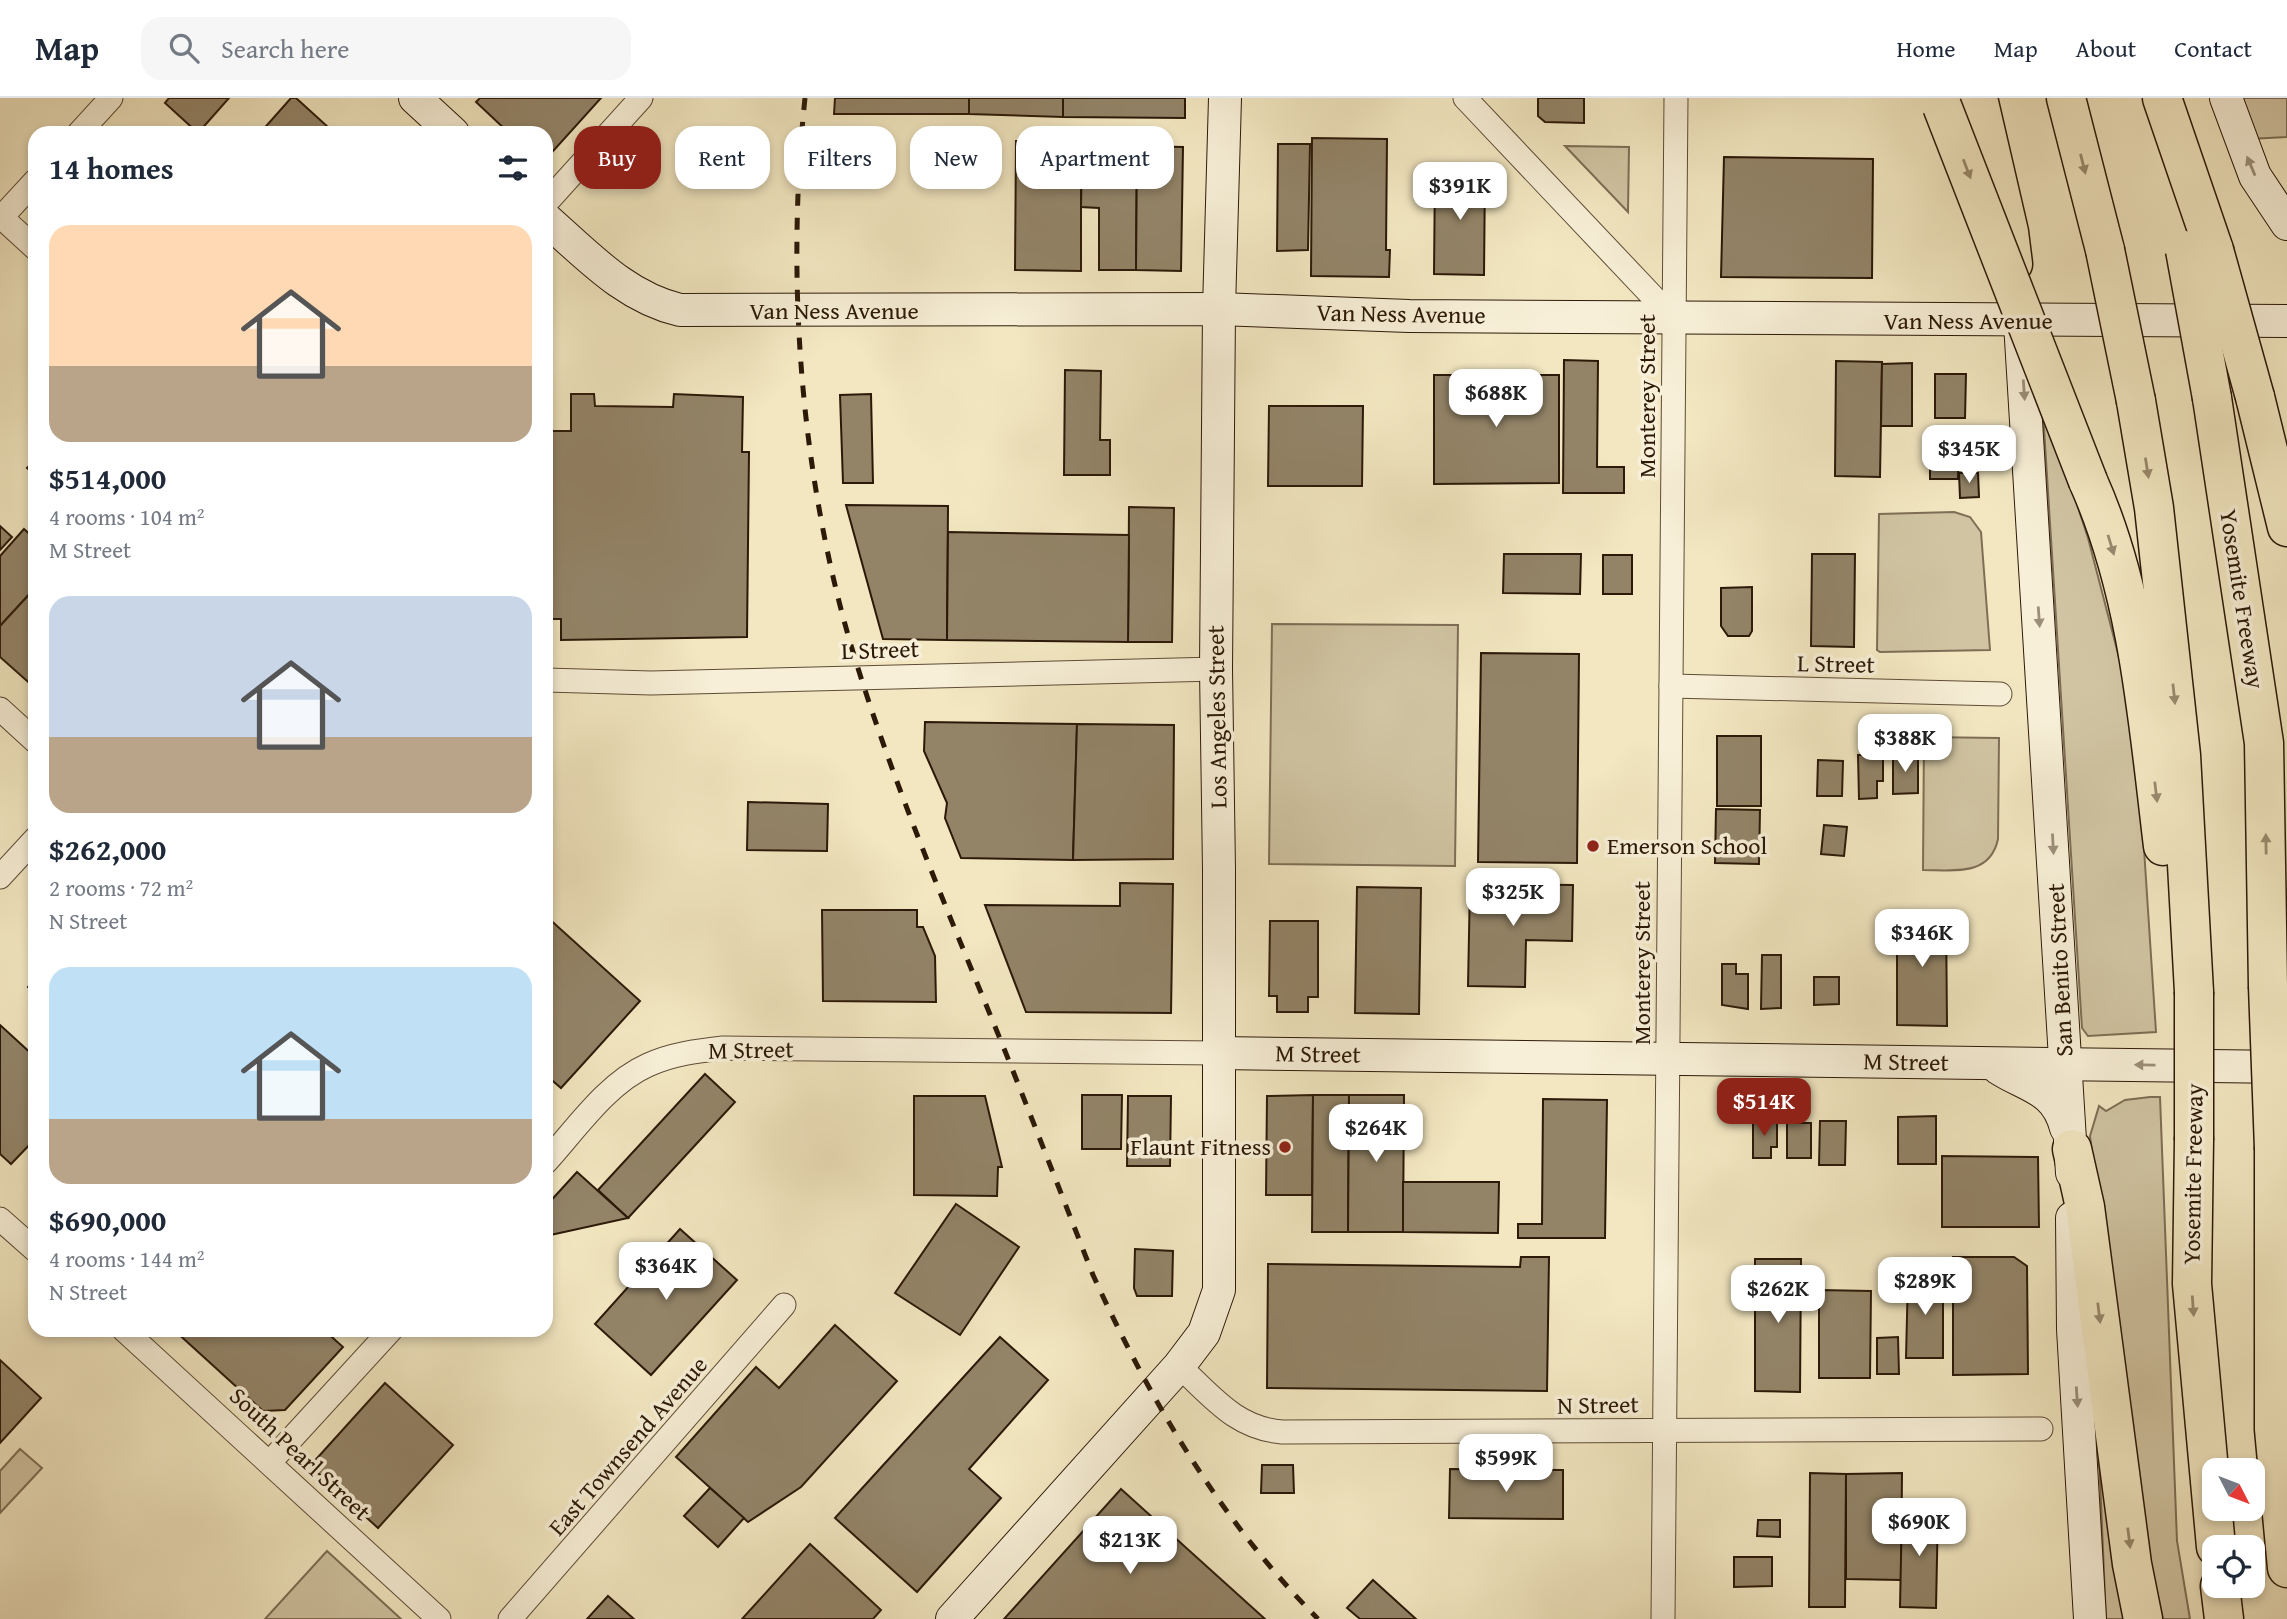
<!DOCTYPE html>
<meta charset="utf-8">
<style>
:root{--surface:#fff;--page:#f6f6f7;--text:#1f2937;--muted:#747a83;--line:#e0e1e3;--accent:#8f2418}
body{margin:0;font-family:"Gentium Book Plus",serif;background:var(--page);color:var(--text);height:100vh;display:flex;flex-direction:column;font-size:26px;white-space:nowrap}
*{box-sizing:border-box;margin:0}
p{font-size:23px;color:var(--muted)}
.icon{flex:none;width:38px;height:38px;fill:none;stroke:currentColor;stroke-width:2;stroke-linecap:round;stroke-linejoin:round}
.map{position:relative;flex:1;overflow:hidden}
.details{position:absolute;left:28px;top:28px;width:525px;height:1211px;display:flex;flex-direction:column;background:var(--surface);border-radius:21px;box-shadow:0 4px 10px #0003}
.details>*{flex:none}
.banner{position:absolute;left:574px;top:28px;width:665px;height:63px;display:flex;gap:14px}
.needle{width:46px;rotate:132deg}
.fabs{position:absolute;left:2202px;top:1360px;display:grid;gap:14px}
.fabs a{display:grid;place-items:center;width:63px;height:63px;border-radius:14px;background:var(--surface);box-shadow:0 4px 10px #0003;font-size:35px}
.price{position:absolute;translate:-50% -60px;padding:0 16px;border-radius:14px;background:#fff;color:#222;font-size:23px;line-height:46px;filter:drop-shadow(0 2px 4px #0008)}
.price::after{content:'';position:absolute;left:50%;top:42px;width:21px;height:16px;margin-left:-10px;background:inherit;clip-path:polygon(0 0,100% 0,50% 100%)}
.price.active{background:var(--accent);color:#fff}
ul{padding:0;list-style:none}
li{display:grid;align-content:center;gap:14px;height:371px;padding:0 21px}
li span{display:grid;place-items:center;height:217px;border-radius:21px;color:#555}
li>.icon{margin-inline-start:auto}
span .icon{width:126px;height:126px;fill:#fffc;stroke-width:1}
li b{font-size:30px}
h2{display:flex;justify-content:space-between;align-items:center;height:84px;padding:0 21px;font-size:30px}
.tag{padding:0 24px;border-radius:21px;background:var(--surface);box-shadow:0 4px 10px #0003;font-size:24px;line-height:63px}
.tag.active{background:var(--accent);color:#fff}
header{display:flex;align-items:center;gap:42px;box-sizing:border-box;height:98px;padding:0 35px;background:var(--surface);border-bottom:2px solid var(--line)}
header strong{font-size:33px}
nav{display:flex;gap:38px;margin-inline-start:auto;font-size:24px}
.search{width:490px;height:63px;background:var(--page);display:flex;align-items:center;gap:18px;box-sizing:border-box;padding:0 24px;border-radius:21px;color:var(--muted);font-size:26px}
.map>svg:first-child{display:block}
</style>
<header>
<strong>Map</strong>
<div class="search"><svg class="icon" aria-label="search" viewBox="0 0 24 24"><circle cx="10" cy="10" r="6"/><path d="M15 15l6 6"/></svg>Search here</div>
<nav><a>Home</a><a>Map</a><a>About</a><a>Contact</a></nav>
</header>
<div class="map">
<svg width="2287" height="1521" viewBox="0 0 2287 1521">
<rect width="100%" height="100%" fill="#f2e7c1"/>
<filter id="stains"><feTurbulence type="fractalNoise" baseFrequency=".00286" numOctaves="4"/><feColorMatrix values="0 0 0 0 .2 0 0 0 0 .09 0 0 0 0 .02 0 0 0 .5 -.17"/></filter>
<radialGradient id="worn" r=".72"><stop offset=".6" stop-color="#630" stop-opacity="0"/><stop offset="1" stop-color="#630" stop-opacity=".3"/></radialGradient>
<g fill="#d0c4a2" stroke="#7e6e55" stroke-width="2">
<polygon points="2236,0 2287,0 2287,39 2249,41"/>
<polygon points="1565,48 1629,49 1628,114"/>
<polygon points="2042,299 2088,440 2122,571 2141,705 2156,934 2088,938 2082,930"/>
<polygon points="1954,414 1970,419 1981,434 1990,552 1880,554 1877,552 1879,416"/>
<polygon points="1272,526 1458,527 1455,768 1269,766"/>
<path d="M 1924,639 L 1999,640 L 1998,741 C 1990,779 1953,772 1923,772 Z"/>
<polygon points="2150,999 2160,999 2177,1443 2190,1521 2163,1521 2134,1392 2090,1038 2099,1008 2106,1013 2125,1002"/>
<polygon points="2097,1314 2127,1521 2106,1521"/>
<polygon points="20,1351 42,1370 0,1415 0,1373"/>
<polygon points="327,1453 401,1521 265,1521"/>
</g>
<g fill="#938468" stroke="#2c1908" stroke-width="2">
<polygon points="169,0 229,0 198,35 165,5"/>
<polygon points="291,0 296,0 328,29 323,35 260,35"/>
<polygon points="480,0 601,0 546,61 546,35 509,35 476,4"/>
<polygon points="835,0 969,0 969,16 834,16"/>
<polygon points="969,0 1063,0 1063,19 969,16"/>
<polygon points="1063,0 1185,0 1185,20 1063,19"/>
<polygon points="1538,0 1584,0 1584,25 1545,24 1538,18"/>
<polygon points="1312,40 1387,41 1386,152 1390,152 1389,179 1311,178"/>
<polygon points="1016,43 1081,45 1081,173 1015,172"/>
<polygon points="1278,46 1310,46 1308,152 1277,153"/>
<polygon points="1082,48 1137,48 1136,172 1099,172 1099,110 1081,109"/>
<polygon points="1137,48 1183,49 1181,173 1136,172"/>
<polygon points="1724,59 1873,61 1872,180 1721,179"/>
<polygon points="1435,72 1485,72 1484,177 1434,176"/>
<polygon points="1564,262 1598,263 1597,369 1624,369 1624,395 1563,395"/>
<polygon points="1836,263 1882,264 1880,379 1835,378"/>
<polygon points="1912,265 1912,328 1881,328 1882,266"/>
<polygon points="1065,272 1101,273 1100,342 1110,342 1110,377 1064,377"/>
<polygon points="1935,276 1966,276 1965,320 1935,320"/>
<polygon points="1434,277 1559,277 1559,385 1434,386"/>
<polygon points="571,296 594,296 595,308 673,309 674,296 743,299 742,354 749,354 747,539 561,542 561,521 546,521 546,333 571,333"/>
<polygon points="871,296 873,385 843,385 840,297"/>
<polygon points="1269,308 1363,308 1362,388 1268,388"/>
<polygon points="1930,352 1959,352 1958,381 1930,381"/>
<polygon points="35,362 35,377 27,370"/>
<polygon points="1959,375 1978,375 1979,399 1960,400"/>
<polygon points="846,407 948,408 947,542 883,541"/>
<polygon points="1129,409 1174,410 1172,544 1128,544"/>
<polygon points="0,428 12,439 0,452"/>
<polygon points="24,431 35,441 35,490 0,528 0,458"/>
<polygon points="948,434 1129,437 1128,544 947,542"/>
<polygon points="1504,456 1581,456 1580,496 1503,495"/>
<polygon points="1812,456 1855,456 1854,549 1811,548"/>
<rect x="1603" y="457" width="29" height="39"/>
<polygon points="1752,489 1752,533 1749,538 1728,538 1721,528 1721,490"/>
<polygon points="35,490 35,590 0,559 0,528"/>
<polygon points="1481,555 1579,556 1577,765 1478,764"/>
<polygon points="925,624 1077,626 1073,762 961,760 945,720 947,705 924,653"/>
<polygon points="1077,626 1174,627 1173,761 1073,762"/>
<rect x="1717" y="638" width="44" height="70"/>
<polygon points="1858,657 1883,657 1883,683 1877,683 1877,700 1859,701"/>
<polygon points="1893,657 1918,657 1918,695 1893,696"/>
<polygon points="1818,662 1843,663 1842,698 1817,698"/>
<polygon points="748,704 828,706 827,753 747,752"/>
<polygon points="1716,711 1760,712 1759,766 1715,765"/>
<polygon points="1824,727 1847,729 1844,758 1821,756"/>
<polygon points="1120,785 1173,786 1171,915 1026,914 985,807 1120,808"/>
<polygon points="1470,786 1573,787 1572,843 1526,842 1525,889 1468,888"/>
<polygon points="1357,789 1421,790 1419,916 1355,915"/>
<polygon points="822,812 917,812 917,829 923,829 935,858 936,904 823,903"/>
<polygon points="1897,814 1946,814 1947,928 1897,927"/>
<polygon points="546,818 640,903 561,990 546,977"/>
<polygon points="1270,823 1318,823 1318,899 1308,899 1308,914 1277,914 1277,898 1269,898"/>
<polygon points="1762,857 1781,857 1781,910 1761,911"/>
<polygon points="1722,866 1736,866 1736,876 1748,876 1748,911 1722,907"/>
<polygon points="1814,879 1839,879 1839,906 1814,907"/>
<polygon points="35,881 35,896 28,889"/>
<polygon points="0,927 35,959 35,1041 11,1066 0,1056"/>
<polygon points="705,976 735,1004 628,1120 598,1092"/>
<polygon points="1082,997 1122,997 1121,1051 1082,1051"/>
<polygon points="1313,997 1312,1097 1266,1097 1267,998"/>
<polygon points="1313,997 1349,997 1348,1134 1312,1134"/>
<polygon points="1349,997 1404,997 1403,1134 1348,1134"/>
<polygon points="914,998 985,998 1002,1069 998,1069 997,1098 914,1097"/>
<polygon points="1128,998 1171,998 1170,1068 1127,1068"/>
<polygon points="1543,1001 1607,1002 1605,1140 1518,1140 1518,1126 1542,1126"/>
<polygon points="1936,1018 1936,1066 1898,1066 1898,1019"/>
<polygon points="1753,1022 1777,1022 1777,1049 1771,1049 1771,1060 1753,1060"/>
<polygon points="1820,1023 1846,1023 1845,1067 1819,1067"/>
<rect x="1787" y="1025" width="24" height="35"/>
<polygon points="1942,1058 2038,1059 2039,1129 1942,1129"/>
<polygon points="577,1074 628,1120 546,1138 546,1108"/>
<polygon points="1403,1084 1499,1084 1498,1135 1403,1134"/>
<polygon points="956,1106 1019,1149 960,1237 895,1195"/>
<polygon points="680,1131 737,1182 651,1277 595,1226"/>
<polygon points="1135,1151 1173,1153 1172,1198 1137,1198 1134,1190"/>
<polygon points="1521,1159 1549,1159 1547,1293 1267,1290 1268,1166 1520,1169"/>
<polygon points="1953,1159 2014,1159 2027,1168 2028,1276 1953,1277"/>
<polygon points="1755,1161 1801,1161 1800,1294 1755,1293"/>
<polygon points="1908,1177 1943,1177 1943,1260 1906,1260"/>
<polygon points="1819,1192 1871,1193 1870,1280 1819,1280"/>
<polygon points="835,1227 897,1283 801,1389 748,1424 676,1359 756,1269 779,1290"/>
<polygon points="174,1232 324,1232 343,1249 285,1312 263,1313"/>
<polygon points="1000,1239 1048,1282 969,1371 1001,1400 917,1494 835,1420"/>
<polygon points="1898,1239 1899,1276 1877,1276 1877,1240"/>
<polygon points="0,1262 41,1300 0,1345"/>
<polygon points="385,1285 453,1347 378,1430 310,1368"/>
<polygon points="1262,1367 1293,1367 1294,1395 1261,1395"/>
<polygon points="1450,1371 1563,1372 1563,1421 1449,1420"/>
<polygon points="1810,1375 1846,1376 1845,1509 1809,1509"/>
<polygon points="1902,1375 1901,1482 1846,1481 1846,1376"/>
<polygon points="710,1390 744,1420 718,1449 684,1418"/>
<polygon points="1121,1391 1265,1521 1004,1521"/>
<polygon points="1902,1410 1938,1411 1936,1510 1900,1509"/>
<polygon points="1758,1422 1780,1422 1780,1439 1757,1438"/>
<polygon points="810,1446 881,1512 873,1521 742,1521"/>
<polygon points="1734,1459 1772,1459 1772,1488 1734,1489"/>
<polygon points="1373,1482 1416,1521 1360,1521 1347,1510"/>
<polygon points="608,1498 634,1521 587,1521"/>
</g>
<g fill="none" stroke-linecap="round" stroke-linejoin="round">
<defs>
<g id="street">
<polyline points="1465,0 1673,220"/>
<polyline points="79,35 111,0"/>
<polyline points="546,105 641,0"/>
<polyline points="0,118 35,150"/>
<polyline points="0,121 35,83"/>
<polyline points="546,582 651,585 1216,571"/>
<polyline points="1671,588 2000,596"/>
<polyline points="0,611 35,643"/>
<polyline points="0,779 35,741"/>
<path d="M 546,1064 C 576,1031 607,985 648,967 C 672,956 697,953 723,950 L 1217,955"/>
<polyline points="0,1121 35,1152"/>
<polyline points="124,1232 439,1521"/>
<path d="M 1179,1268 C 1212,1298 1235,1330 1282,1334 L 2041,1331"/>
<polyline points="271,1363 391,1232"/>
<polyline points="510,1521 784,1207"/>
<polyline points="1663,1521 1676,0"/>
</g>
<g id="secondary">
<polyline points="415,0 453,35"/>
<polyline points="2226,0 2255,78 2287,126"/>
<path d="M 546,121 C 588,158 625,199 680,212 L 1219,211 L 1409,218 L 2287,223"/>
<polyline points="2020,225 2072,1075"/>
<polyline points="1217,955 2287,969"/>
<path d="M 1998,970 C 2027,989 2056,990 2066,1030"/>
<polyline points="2072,1120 2073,1231 2090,1521"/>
<polyline points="952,1521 1179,1268 1204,1235 1219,1192 1219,772 1216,571 1219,211 1225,0"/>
</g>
<g id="highway">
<polyline points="1978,0 2009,134 2013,166"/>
<polyline points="2066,0 2105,152"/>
<polyline points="2162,0 2214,152"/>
<polyline points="2255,299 2287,429"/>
<polyline points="2212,300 2264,645 2268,888"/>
<polyline points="2136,303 2154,410 2181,657 2194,894"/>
<path d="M 2088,383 C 2139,497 2148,625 2163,748"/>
<polyline points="2194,1042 2192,1186 2216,1449"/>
<polyline points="2072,1051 2085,1109 2132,1466 2143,1521"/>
<polyline points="2274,1051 2274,1331 2287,1470"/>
<polyline points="2220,1488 2224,1521"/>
</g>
</defs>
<use href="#street" stroke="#5e4c36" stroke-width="25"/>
<use href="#secondary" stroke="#2c1908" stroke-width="34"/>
<use href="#highway" stroke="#2c1908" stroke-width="41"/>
<use href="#street" stroke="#f7efd7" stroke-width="23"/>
<use href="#secondary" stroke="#f7efd7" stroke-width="32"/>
<use href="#highway" stroke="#f2e7c1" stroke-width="38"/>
<path stroke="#2c1908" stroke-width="5" stroke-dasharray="12 12" stroke-linecap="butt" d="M 805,0 C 786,179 800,371 850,544 C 892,685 950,818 1005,953 C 1035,1028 1064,1103 1093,1177 C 1151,1304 1220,1422 1318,1521"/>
<defs>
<g id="highway-bridge">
<polyline points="1942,8 2088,383"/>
<polyline points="2105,152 2136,303"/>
<polyline points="2185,152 2212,300"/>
<polyline points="2214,152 2255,299"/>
<polyline points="2268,888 2274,1051"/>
<polyline points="2194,894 2194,1042"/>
</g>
</defs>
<use href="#highway-bridge" stroke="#2c1908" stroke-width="41" stroke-linecap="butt"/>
<use href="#highway-bridge" stroke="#f2e7c1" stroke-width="38"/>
</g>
<defs><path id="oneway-solid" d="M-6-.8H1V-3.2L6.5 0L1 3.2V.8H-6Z" transform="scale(1.75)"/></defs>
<g fill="#998a6e">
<use href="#oneway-solid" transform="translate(2083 66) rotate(76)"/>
<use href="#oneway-solid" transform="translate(1967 71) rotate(69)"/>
<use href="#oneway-solid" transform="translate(2147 370) rotate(81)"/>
<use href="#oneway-solid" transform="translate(2111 447) rotate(73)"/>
<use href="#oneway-solid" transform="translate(2174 596) rotate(84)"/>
<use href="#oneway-solid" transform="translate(2156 694) rotate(83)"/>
<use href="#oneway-solid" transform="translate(2266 746) rotate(-91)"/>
<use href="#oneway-solid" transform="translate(2193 1208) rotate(86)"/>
<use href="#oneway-solid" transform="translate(2099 1215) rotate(83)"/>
<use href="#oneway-solid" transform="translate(2129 1440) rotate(83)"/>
</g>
<g fill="#9c8f7a">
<use href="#oneway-solid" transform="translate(2251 68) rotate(-113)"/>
<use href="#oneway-solid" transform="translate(2024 292) rotate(86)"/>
<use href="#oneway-solid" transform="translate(2039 519) rotate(86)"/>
<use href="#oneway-solid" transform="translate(2053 746) rotate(87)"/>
<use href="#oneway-solid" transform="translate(2145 967) rotate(-179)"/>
<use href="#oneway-solid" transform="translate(2077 1299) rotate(86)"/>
</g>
<g fill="#8f2418" stroke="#f7efd7" stroke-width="2.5">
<circle cx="1593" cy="748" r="7"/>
<circle cx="1285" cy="1049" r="7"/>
</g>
<g text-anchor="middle" stroke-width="7" stroke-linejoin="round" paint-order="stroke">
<g font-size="24" fill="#2c1908" stroke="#f7efd7">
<text x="834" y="221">Van Ness Avenue</text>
<text transform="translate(1401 216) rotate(1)" y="8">Van Ness Avenue</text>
<text x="1968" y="231">Van Ness Avenue</text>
<text transform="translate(1647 298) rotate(-90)" y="8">Monterey Street</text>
<text transform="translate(2242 501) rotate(81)" y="8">Yosemite Freeway</text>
<text transform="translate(880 552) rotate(-2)" y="8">L Street</text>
<text transform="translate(1836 566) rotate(1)" y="8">L Street</text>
<text transform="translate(1217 619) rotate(-91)" y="8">Los Angeles Street</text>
<text transform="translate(1642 865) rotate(-90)" y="8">Monterey Street</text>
<text transform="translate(2060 872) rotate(-93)" y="8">San Benito Street</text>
<text transform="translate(751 952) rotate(-1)" y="8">M Street</text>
<text transform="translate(1318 956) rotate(1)" y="8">M Street</text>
<text transform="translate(1906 964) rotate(1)" y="8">M Street</text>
<text transform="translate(2193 1076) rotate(-89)" y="8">Yosemite Freeway</text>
<text transform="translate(1598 1307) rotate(-1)" y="8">N Street</text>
<text transform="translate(628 1348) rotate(-49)" y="8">East Townsend Avenue</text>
<text transform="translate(300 1356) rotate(43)" y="8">South Pearl Street</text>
</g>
<g font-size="24" fill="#2c1908" stroke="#f7efd7" text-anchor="start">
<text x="1607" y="756">Emerson School</text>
<text x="1271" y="1057" text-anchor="end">Flaunt Fitness</text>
</g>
</g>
<rect width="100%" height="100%" filter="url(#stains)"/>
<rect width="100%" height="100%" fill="url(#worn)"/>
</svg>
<div class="fabs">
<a><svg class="needle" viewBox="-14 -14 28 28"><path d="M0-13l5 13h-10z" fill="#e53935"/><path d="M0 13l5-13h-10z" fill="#747a83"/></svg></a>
<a><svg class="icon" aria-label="locate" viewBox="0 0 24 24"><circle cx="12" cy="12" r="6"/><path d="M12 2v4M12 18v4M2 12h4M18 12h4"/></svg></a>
</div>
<b class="price" style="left:1460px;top:124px">$391K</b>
<b class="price" style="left:1496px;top:331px">$688K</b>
<b class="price" style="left:1969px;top:387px">$345K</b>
<b class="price" style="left:1905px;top:676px">$388K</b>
<b class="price" style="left:1513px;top:830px">$325K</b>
<b class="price" style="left:1922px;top:871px">$346K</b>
<b class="price active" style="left:1764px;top:1040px">$514K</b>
<b class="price" style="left:1376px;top:1066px">$264K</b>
<b class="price" style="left:666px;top:1204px">$364K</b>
<b class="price" style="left:1925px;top:1219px">$289K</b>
<b class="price" style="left:1778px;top:1227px">$262K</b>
<b class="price" style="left:1506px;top:1396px">$599K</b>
<b class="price" style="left:1919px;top:1460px">$690K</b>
<b class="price" style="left:1130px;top:1478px">$213K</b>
<div class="banner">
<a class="tag active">Buy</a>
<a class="tag">Rent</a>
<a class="tag">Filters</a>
<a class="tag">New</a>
<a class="tag">Apartment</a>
</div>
<section class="details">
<h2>14 homes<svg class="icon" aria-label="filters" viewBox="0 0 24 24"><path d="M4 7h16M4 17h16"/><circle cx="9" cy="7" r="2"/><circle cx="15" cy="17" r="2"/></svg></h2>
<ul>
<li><span style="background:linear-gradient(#ffd9b3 65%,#b9a48a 0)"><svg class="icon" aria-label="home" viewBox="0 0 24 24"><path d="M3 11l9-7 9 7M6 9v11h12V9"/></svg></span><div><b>$514,000</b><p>4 rooms · 104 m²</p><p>M Street</p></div></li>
<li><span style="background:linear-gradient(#c9d6e8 65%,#b9a48a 0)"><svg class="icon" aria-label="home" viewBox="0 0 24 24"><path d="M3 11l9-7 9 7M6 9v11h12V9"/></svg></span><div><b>$262,000</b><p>2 rooms · 72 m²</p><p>N Street</p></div></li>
<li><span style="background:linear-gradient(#bfe0f5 70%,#b9a48a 0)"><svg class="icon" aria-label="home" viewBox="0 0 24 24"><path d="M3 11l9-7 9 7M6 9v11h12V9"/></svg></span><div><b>$690,000</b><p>4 rooms · 144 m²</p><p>N Street</p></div></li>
</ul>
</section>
</div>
